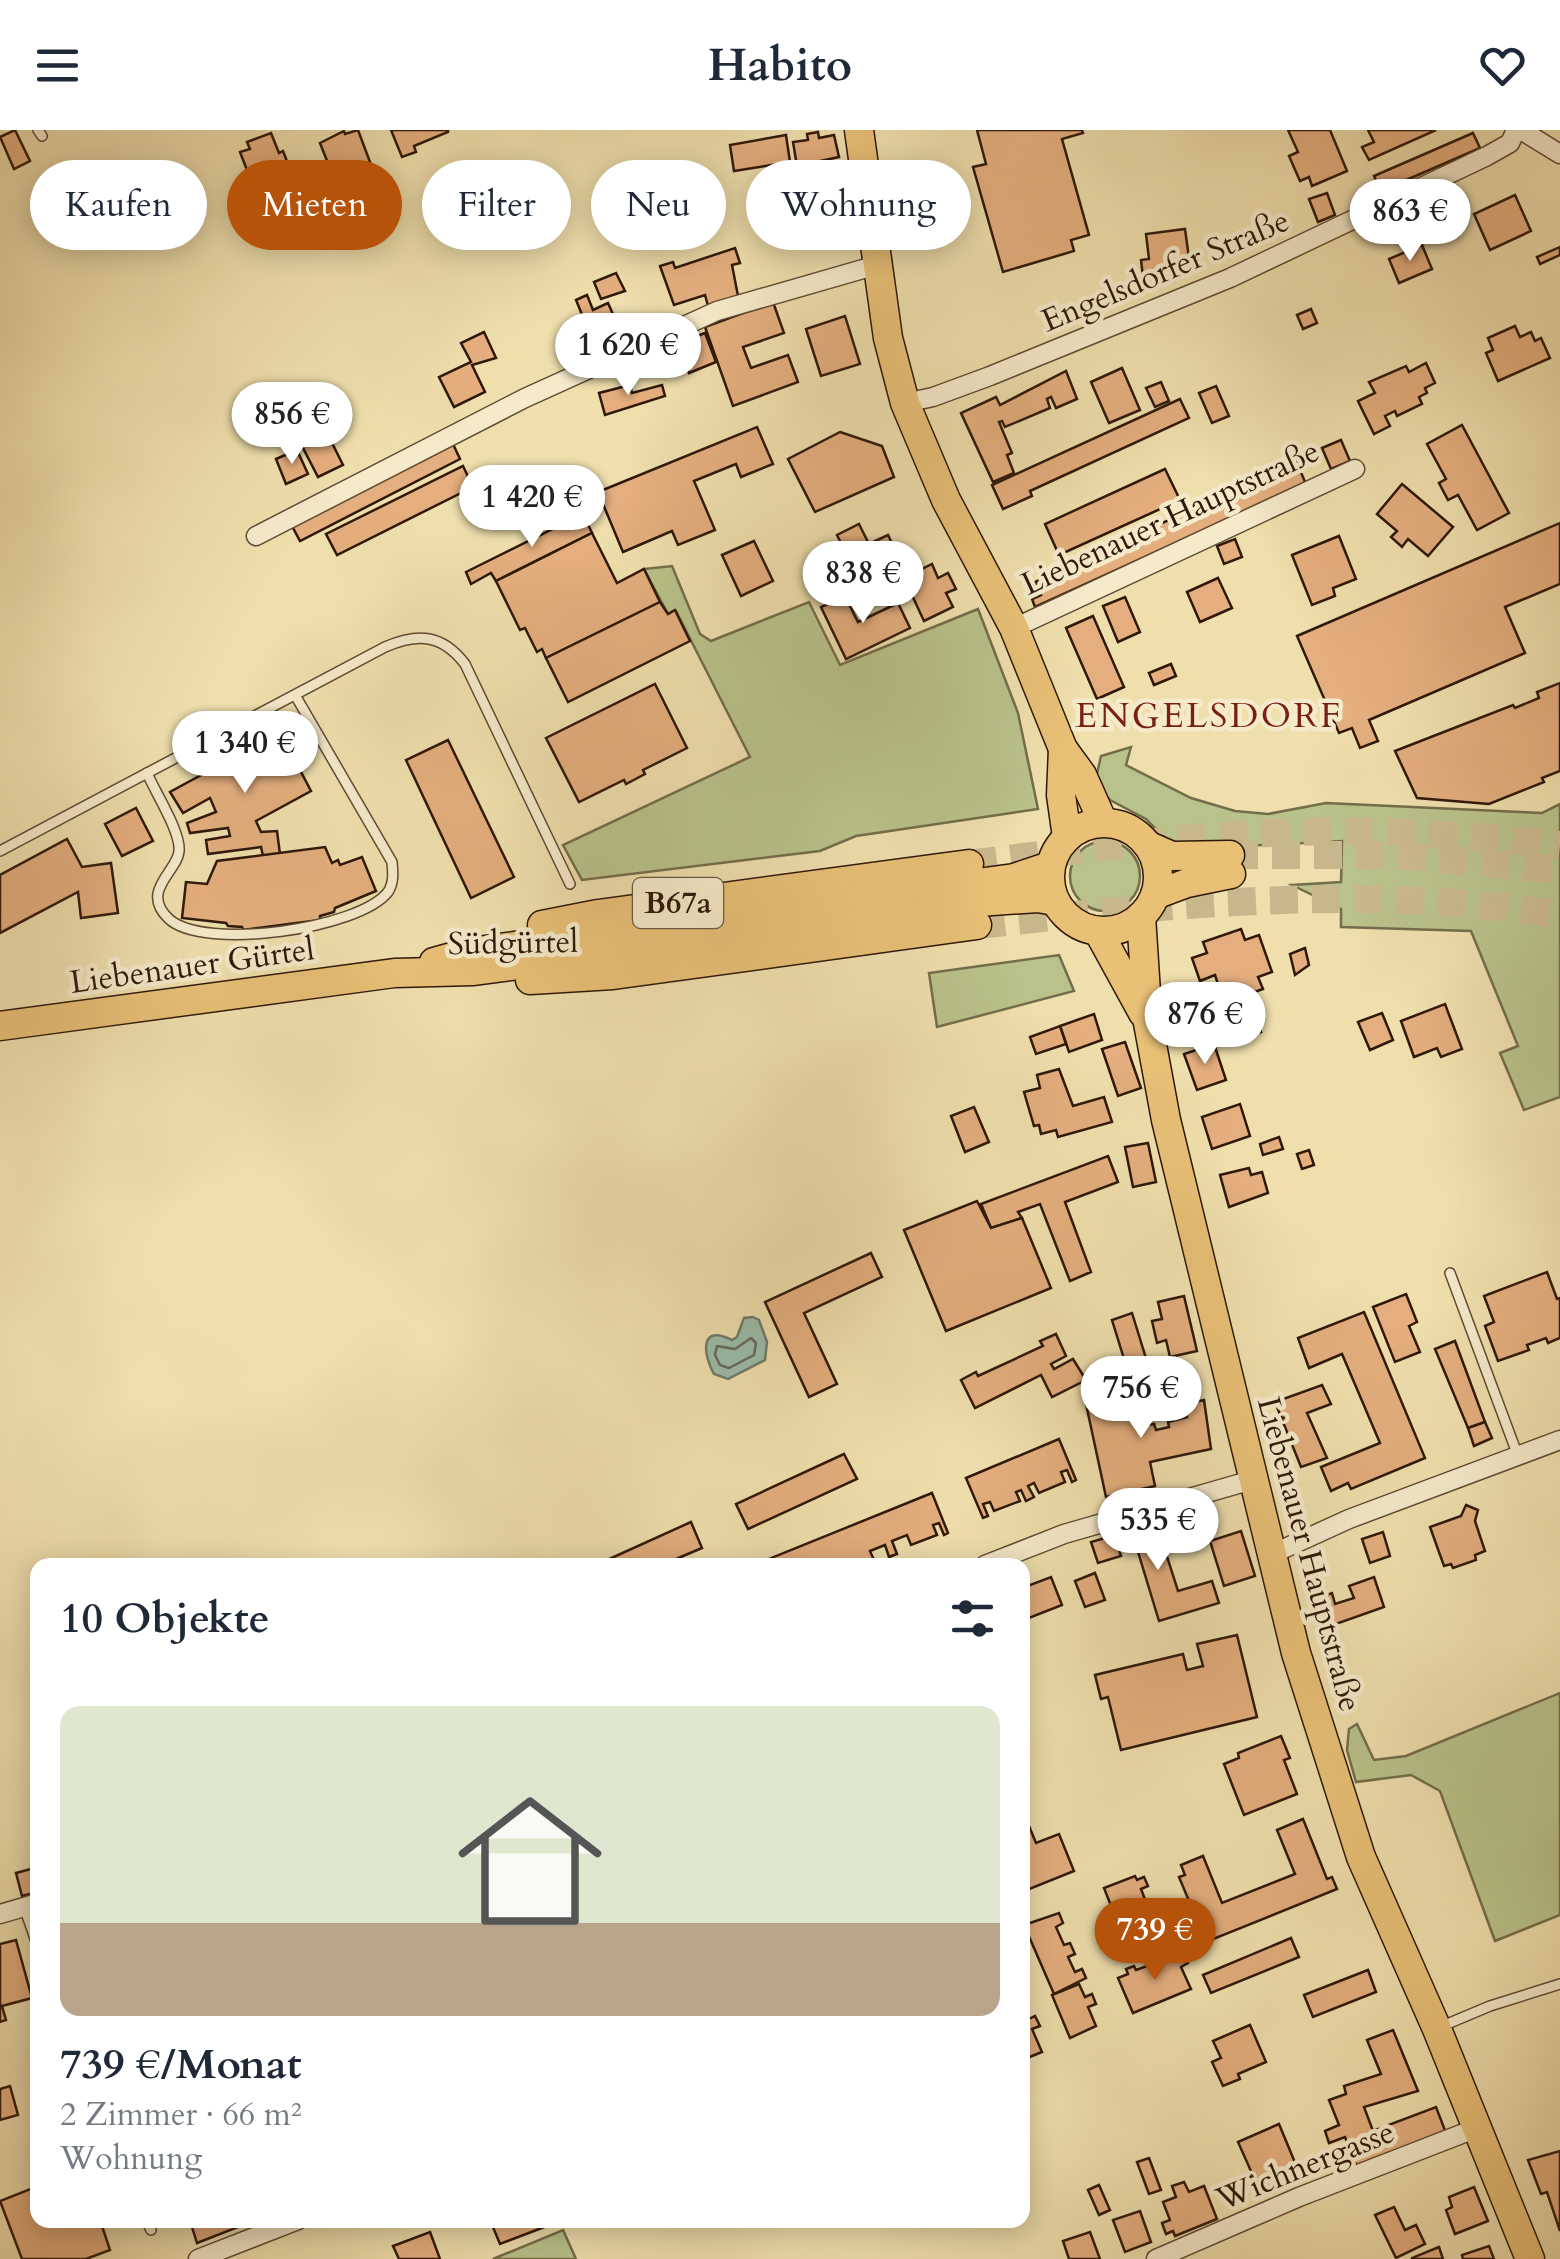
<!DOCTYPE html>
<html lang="de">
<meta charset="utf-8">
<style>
:root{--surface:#fff;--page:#f2f2f3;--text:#1f2937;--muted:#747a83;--line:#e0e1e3;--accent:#b45309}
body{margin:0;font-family:Cardo,serif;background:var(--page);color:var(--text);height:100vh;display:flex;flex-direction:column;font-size:38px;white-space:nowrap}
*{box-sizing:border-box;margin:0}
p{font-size:32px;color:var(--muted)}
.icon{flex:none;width:55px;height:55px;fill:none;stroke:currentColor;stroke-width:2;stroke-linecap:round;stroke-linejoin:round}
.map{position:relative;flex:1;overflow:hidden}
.panel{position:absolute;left:30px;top:1428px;width:1000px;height:670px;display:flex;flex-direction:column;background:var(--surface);border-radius:20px;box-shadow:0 5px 25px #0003}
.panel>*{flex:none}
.top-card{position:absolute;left:30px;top:30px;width:1000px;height:90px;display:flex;gap:20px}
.price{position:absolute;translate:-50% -85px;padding:0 22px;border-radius:35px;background:#fff;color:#222;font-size:32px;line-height:65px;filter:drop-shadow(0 2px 5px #0008)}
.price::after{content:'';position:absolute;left:50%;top:60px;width:30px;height:22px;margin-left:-15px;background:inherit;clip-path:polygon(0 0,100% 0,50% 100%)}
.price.current{background:var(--accent);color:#fff}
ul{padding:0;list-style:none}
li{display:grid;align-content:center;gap:20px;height:530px;padding:0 30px}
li+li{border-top:2px solid var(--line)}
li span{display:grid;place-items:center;height:310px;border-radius:20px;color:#555}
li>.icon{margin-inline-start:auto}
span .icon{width:180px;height:180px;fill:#fffc;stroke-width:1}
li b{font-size:42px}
h2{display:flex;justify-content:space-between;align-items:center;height:120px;padding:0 30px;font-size:42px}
.pill{padding:0 35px;border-radius:45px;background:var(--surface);box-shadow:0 5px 25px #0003;font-size:35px;line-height:90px}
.pill.current{background:var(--accent);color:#fff}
header{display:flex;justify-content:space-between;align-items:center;height:130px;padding:0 30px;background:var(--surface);font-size:45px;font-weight:700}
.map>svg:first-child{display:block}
</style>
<header><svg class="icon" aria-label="menu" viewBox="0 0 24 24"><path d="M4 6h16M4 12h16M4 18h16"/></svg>Habito<svg class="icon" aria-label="heart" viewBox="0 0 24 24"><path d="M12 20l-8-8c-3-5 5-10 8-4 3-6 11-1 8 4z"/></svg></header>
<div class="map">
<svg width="1560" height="2129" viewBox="0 0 1560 2129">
<rect width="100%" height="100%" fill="#efdfad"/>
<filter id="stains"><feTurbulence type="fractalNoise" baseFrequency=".002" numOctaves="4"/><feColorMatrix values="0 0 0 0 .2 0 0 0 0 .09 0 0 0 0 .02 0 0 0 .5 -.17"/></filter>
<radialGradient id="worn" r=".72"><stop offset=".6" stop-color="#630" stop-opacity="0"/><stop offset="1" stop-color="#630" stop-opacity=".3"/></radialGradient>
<g fill="#b9c28a" stroke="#746d4a" stroke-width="2.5">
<polygon points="672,436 700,504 711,511 809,472 840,535 978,479 1018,583 1038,679 856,706 820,721 582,750 563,715 750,627 676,481 668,484 644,439"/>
<polygon points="1131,617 1126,635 1191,668 1235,681 1268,684 1326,673 1542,683 1560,674 1560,967 1524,980 1500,923 1518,916 1471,801 1341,797 1341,779 1292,755 1341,752 1342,711 1223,717 1170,713 1146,689 1110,670 1095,652 1101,626"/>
<circle cx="1105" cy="746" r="35"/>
<polygon points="1059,825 1074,861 937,897 929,843"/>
<polygon points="1560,1563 1560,1785 1495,1811 1440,1661 1411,1645 1356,1652 1347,1620 1349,1599 1357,1594 1374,1630 1406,1626"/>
<polygon points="563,2100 576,2129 493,2129"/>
</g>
<path fill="#9abdaa" stroke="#6f7b6a" stroke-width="2.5" d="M 753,1187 L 759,1190 L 767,1212 L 765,1230 L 728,1249 L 714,1244 C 703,1225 699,1193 732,1210 L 737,1207 L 744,1188 Z"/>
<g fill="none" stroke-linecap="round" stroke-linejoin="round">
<polygon stroke="#646a5a" stroke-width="2.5" points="751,1208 756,1213 754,1225 729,1238 720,1235 715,1225 717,1216 735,1219"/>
</g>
<g fill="#e4ae7e" stroke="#2f1809" stroke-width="2.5">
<polygon points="15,0 30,31 14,39 0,7"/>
<polygon points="358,0 370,32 333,46 320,13 344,1 345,4"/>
<polygon points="391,0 448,0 448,2 414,16 416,22 402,27"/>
<polygon points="977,0 1082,0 1083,3 1062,9 1089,105 1071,110 1074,121 1003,142 973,37 986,34"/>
<polygon points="1288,0 1330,0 1347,41 1312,56 1309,47 1300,51 1289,26 1298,22"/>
<polygon points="1368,0 1436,0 1369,30 1362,17 1374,12"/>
<polygon points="818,2 819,8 834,5 839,27 797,36 793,12 808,10 807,4"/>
<polygon points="271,3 279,23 283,21 290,39 287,40 288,43 296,40 305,62 280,72 275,59 257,66 240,22 250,19 247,12"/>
<polygon points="1473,3 1480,18 1381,61 1374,46"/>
<polygon points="786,5 790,32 734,41 730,15"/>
<polygon points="1327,63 1335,85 1318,92 1309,69"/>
<polygon points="1515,65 1531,101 1490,120 1474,84"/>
<polygon points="1185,99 1189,128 1172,131 1175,151 1144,155 1141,130 1149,129 1146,104"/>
<polygon points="1422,115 1432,139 1399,153 1389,129"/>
<polygon points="1560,117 1560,125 1540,134 1537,127"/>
<polygon points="735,118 740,133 732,135 738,166 708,176 705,165 674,175 660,136 673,132 675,138"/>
<polygon points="616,143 625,161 601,169 594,152"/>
<polygon points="587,165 593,180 608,173 619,198 592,209 576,170"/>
<polygon points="773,172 784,203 743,217 751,238 788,225 798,252 733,276 705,197"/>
<polygon points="1311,179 1317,193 1303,199 1297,185"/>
<polygon points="845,186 860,234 821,246 806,199"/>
<polygon points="1515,196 1520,207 1531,202 1535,211 1541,208 1550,228 1498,251 1486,223 1493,220 1488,208"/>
<polygon points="484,202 496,228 472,235 485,262 454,277 439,247 471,232 461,213"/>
<polygon points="705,203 716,232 689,243 677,214"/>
<polygon points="1426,233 1435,253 1425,258 1427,263 1419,267 1422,274 1397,286 1395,281 1385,286 1390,296 1374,304 1358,271 1375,263 1369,252 1406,236 1409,242"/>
<polygon points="1122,238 1140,280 1109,293 1091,252"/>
<polygon points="1066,241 1077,269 1056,278 1051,267 1047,269 1050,278 1005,297 1002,291 999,292 1012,323 1007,325 1014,343 993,352 961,283 996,267 1000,275"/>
<polygon points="1161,252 1169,271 1155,277 1146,258"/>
<polygon points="630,255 632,263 662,255 665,266 605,285 599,263"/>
<polygon points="1216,256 1229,286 1212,293 1199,263"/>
<polygon points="1180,269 1189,288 1030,361 1032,366 1003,379 992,355"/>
<polygon points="1462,295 1509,383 1477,400 1458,365 1448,370 1439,353 1446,349 1427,314"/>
<polygon points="757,297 773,334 741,347 736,334 694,351 715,400 678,415 672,401 623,422 598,362"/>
<polygon points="840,302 882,316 894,347 815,382 788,329"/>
<polygon points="327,303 343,335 318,347 302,316"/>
<polygon points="1341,310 1350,331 1331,339 1322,318"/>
<polygon points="453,314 460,329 300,411 292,396"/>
<polygon points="297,320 308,344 286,354 276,329"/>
<polygon points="1296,331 1306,354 1035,477 1032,469 1041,465 1035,452"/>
<polygon points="463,336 473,357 337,425 326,404"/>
<polygon points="1165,339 1180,370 1059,425 1045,394"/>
<polygon points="1402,354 1453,397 1428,426 1408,409 1402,417 1391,407 1397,401 1377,384"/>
<polygon points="583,384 592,403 496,451 491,443 471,454 466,442"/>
<polygon points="1560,393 1560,454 1505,477 1525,523 1369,590 1378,611 1360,618 1352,598 1339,603 1297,506"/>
<polygon points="859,394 869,414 888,405 899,428 842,455 831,431 846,423 837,405"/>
<polygon points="592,403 617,453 644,439 660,472 546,528 542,519 537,522 525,498 520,500 496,451"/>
<polygon points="1339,406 1356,449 1333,458 1335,466 1312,475 1292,425"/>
<polygon points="1235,409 1242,427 1224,434 1217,416"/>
<polygon points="754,411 773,451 741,466 722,425"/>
<polygon points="932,434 938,448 948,443 956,459 946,463 953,477 924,491 904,448"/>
<polygon points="1218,448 1232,478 1200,492 1187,462"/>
<polygon points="845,466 858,492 898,473 910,498 846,529 821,477"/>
<polygon points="1125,467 1140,502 1118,512 1103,476"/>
<polygon points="660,472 668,484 675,480 690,511 568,572 546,528"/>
<polygon points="1093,486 1124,557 1097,569 1066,498"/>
<polygon points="1171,534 1176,546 1154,555 1149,543"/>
<polygon points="1560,553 1560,641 1542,648 1544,652 1489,674 1417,668 1395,621 1513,575 1515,578 1539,568 1537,562"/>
<polygon points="655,554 687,618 643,640 645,644 626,654 624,650 579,672 546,608"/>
<polygon points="280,602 311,661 256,691 261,702 277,701 280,724 263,726 261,717 208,724 206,710 230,706 228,698 190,703 187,693 216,682 210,668 183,683 170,662"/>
<polygon points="448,610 514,747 471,768 406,630"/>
<polygon points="136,678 153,711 122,726 105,694"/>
<polygon points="67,709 82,737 111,733 118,783 81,788 78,762 0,803 0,745"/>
<polygon points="325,717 332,733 338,730 340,735 362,727 376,761 335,778 334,782 320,786 320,790 243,800 242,797 228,796 226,793 182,788 186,752 207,754 217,731"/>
<polygon points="1241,799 1245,810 1259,805 1272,842 1258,847 1263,859 1224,873 1215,845 1200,851 1192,828 1207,823 1203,812"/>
<polygon points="1305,818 1309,835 1295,845 1290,824"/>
<polygon points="1445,874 1462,919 1441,927 1437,918 1414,927 1401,891"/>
<polygon points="1382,883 1393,910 1370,920 1358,892"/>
<polygon points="1094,884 1102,910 1069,922 1060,896"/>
<polygon points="1254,885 1261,902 1242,909 1235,891"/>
<polygon points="1060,896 1066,914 1036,924 1030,907"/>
<polygon points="1125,912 1141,958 1118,966 1102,919"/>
<polygon points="1214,914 1226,950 1197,960 1184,924"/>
<polygon points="1059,939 1073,976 1104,967 1112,992 1058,1007 1056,1000 1041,1004 1039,995 1034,996 1024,962 1040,958 1037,945"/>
<polygon points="1240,974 1250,1006 1212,1019 1202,987"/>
<polygon points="974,977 989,1012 965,1022 951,986"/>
<polygon points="1279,1007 1283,1019 1263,1025 1260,1014"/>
<polygon points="1148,1013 1156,1052 1133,1057 1125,1017"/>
<polygon points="1309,1020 1314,1035 1302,1039 1297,1024"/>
<polygon points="1108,1026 1118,1052 1065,1072 1091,1142 1070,1151 1040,1074 1018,1082 1022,1088 991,1098 981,1074"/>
<polygon points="1249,1038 1251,1045 1262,1042 1268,1063 1229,1077 1220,1045"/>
<polygon points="977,1071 991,1098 1022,1088 1051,1158 946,1201 904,1100"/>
<polygon points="871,1123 882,1147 804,1183 837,1254 809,1267 765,1172"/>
<polygon points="1547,1142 1557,1169 1560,1168 1560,1208 1548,1213 1546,1208 1527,1215 1529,1220 1498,1231 1485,1196 1494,1192 1484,1166"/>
<polygon points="1406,1164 1417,1192 1409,1196 1420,1222 1395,1232 1373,1177"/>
<polygon points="1184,1166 1197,1221 1170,1227 1166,1210 1157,1213 1152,1191 1162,1189 1158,1172"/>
<polygon points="1364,1182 1425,1328 1351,1359 1348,1353 1331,1361 1321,1337 1380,1313 1342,1224 1309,1238 1298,1208"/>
<polygon points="1132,1183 1149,1238 1129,1245 1112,1190"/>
<polygon points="1056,1204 1066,1226 1051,1234 1054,1239 1073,1229 1086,1250 1052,1267 1041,1245 975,1278 961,1250 976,1242 978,1246 1043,1216 1040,1211"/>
<polygon points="1455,1211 1485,1292 1468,1298 1435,1219"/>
<polygon points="1322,1255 1331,1274 1307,1283 1327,1328 1301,1337 1275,1272"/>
<polygon points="1139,1262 1147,1295 1154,1294 1156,1300 1169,1297 1168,1292 1187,1287 1184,1274 1204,1270 1211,1319 1150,1332 1155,1356 1106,1367 1086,1274"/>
<polygon points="1485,1292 1492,1308 1474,1316 1468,1298"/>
<polygon points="1059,1309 1076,1350 1072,1352 1067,1340 1061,1342 1065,1352 1039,1363 1034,1353 1028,1356 1034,1367 1026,1371 1021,1360 1016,1362 1020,1371 994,1381 990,1372 983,1374 988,1386 983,1388 966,1348"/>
<polygon points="844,1324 857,1349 748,1399 736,1374"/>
<polygon points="932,1363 948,1403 944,1405 939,1393 933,1395 937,1405 911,1415 907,1405 892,1411 897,1424 889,1427 885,1415 870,1421 874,1430 863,1435 754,1435"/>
<polygon points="1466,1375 1478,1380 1475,1391 1485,1421 1475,1425 1476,1430 1453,1438 1451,1434 1444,1436 1430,1397 1461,1386"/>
<polygon points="691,1392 702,1418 662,1435 596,1435"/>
<polygon points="1153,1394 1160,1415 1163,1414 1178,1461 1212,1451 1219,1473 1159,1491 1135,1412 1118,1417 1121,1426 1098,1433 1091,1412"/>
<polygon points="1241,1401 1255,1446 1224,1456 1210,1411"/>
<polygon points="1383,1402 1390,1426 1370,1433 1362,1409"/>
<polygon points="1095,1443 1105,1470 1085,1477 1075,1451"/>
<polygon points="1051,1447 1062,1475 1029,1488 1022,1470 1022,1458"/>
<polygon points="1374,1447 1384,1477 1319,1500 1309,1471 1332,1463 1335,1474 1354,1468 1349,1456"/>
<polygon points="1237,1505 1257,1587 1121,1620 1108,1567 1101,1569 1095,1545 1183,1524 1187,1540 1203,1536 1197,1514"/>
<polygon points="1281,1606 1290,1628 1284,1630 1297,1664 1244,1685 1224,1634 1239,1628 1238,1623"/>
<polygon points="1022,1679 1036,1713 1059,1704 1074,1741 1022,1762"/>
<polygon points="1303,1689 1327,1749 1332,1747 1337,1759 1206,1812 1179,1747 1185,1745 1181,1735 1203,1726 1222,1773 1295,1744 1277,1700"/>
<polygon points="31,1739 38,1762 22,1766 16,1743"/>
<polygon points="1135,1746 1137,1750 1144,1747 1148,1756 1141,1759 1152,1788 1160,1785 1164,1796 1126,1814 1104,1758"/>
<polygon points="1059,1783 1063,1793 1056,1797 1064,1815 1070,1813 1075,1824 1068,1827 1075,1842 1082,1839 1086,1848 1054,1864 1024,1795"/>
<polygon points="1291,1808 1299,1827 1211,1863 1203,1845"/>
<polygon points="16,1810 32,1868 2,1876 6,1890 0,1892 0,1814"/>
<polygon points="1184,1823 1188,1833 1181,1837 1191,1859 1133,1883 1118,1848 1128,1844 1126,1839 1134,1836 1136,1840"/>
<polygon points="1368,1840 1376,1862 1313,1887 1304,1865"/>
<polygon points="1079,1854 1085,1867 1092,1864 1096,1874 1088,1877 1096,1896 1070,1908 1052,1865"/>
<polygon points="1025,1883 1029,1889 1035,1886 1040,1896 1032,1899 1042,1922 1022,1930"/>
<polygon points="1250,1895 1266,1932 1238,1944 1240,1949 1223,1956 1212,1932 1221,1928 1213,1911"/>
<polygon points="1393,1900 1418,1961 1364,1977 1373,2001 1436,1977 1446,2003 1357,2037 1345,2007 1329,2013 1325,2001 1339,1995 1329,1970 1346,1964 1344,1956 1381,1944 1367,1910"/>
<polygon points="10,1956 18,1985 0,1990 0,1959"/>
<polygon points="1279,1994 1296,2035 1278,2044 1284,2057 1262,2066 1238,2012"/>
<polygon points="1560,2021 1560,2101 1547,2062 1541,2064 1528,2030"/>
<polygon points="1149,2028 1161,2060 1149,2064 1137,2032"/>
<polygon points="1184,2052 1189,2062 1204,2056 1217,2089 1175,2106 1173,2101 1166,2104 1162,2093 1170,2090 1163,2072 1176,2067 1172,2056"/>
<polygon points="1099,2055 1110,2080 1099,2085 1088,2060"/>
<polygon points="38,2056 38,2090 100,2090 110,2120 86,2129 22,2129 0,2071"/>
<polygon points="1474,2057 1488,2091 1455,2104 1446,2080 1452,2077 1449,2067"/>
<polygon points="1394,2077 1405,2100 1416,2095 1425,2114 1396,2128 1375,2085"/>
<polygon points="1140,2081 1151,2112 1125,2122 1113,2090"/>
<polygon points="210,2090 256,2090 197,2113 192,2097"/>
<polygon points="490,2090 544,2090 547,2096 500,2114"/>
<polygon points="430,2102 440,2129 399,2129 393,2116"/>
<polygon points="1090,2102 1100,2129 1069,2129 1063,2111"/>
<polygon points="1489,2116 1494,2129 1463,2129 1462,2125"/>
<polygon points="1439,2117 1443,2129 1412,2129 1412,2128"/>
</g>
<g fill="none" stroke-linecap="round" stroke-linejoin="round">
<g stroke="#c9b78c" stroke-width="28" stroke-dasharray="28 14" stroke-linecap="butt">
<polyline points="1230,725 1394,725 1560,740"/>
<path d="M 969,734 C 1077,720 1185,706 1294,702 C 1383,699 1472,705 1560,715"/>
<path d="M 977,795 C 1172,774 1365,754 1560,785"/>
</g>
<defs>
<g id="lane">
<polyline points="38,0 42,6"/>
<path d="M 147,643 C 155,662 181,702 179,721 C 178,741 139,761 169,789 C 204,821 359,799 388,762 C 394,753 393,742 392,732 L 295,565"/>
<path d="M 0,721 L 385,517 C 418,503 442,504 465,534 L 570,754"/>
<polyline points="1450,1143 1518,1326"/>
<polyline points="24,1777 38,1817"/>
<polyline points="1440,1897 1490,1876 1560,1854"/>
<polyline points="146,2090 151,2100"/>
</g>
<g id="street">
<polyline points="1521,0 1560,24"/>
<polyline points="905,273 933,267 990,246 1230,148 1487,26 1510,13 1516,0"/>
<polyline points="256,406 525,268 717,181 877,135"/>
<polyline points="1014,498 1355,339"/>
<polyline points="1270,1425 1349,1389 1560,1310"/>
<polyline points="985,1435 1064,1404 1252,1350"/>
<polyline points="0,1784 38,1773"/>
<polyline points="198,2129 298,2090"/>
<polyline points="1156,2129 1299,2067 1477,1998"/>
</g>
<g id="primary">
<polyline points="859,0 888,208 905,273 946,370 1014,498 1063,619 1082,645 1103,692"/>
<polyline points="1063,619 1061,665 1067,707"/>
<circle cx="1104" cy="747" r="54"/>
<polyline points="1149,716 1172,726 1230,725"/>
<polyline points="1155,765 1187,753 1231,744"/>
<polyline points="1141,786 1148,893 1166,990 1296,1523 1361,1727 1437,1899 1530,2129"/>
<polyline points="542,795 598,784 969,734"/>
<polyline points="1098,801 1143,883"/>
<polyline points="434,832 470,822 1014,748 1050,736"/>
<polyline points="530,850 613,845 977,795"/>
<polyline points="0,896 394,843 474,841 992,771 1038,768 1055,771"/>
</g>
</defs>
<use href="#lane" stroke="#5f4a32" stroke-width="12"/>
<use href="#street" stroke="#5f4a32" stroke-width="21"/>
<use href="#primary" stroke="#2f1809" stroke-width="31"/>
<use href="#lane" stroke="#f5eaca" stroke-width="9"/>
<use href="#street" stroke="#f5eaca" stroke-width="18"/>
<use href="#primary" stroke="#e8c076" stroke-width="28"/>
</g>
<g text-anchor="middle" stroke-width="9" stroke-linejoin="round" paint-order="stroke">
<rect fill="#f5eaca" stroke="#6a5743" stroke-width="2.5" x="633" y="748" width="90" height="50" rx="8"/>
<g font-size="30" font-weight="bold" fill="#2f1809">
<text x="678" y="783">B67a</text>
</g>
<g font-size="32" fill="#2f1809" stroke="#f5eaca">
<text transform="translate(1165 140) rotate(-23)" y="11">Engelsdorfer Straße</text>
<text transform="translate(1170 387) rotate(-25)" y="11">Liebenauer Hauptstraße</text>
<text transform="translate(513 812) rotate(-1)" y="11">Südgürtel</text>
<text transform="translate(192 835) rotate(-8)" y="11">Liebenauer Gürtel</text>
<text transform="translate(1310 1424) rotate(75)" y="11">Liebenauer Hauptstraße</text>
<text transform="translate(1305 2035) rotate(-22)" y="11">Wichnergasse</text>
</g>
<g font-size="35" letter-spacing="2.5" fill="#7a1f14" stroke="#f5eaca">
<text x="1209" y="597">ENGELSDORF</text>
</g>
</g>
<rect width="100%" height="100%" filter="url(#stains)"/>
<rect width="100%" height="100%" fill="url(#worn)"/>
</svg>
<b class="price" style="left:1410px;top:134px">863 €</b>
<b class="price" style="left:628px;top:268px">1 620 €</b>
<b class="price" style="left:292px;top:337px">856 €</b>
<b class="price" style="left:532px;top:420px">1 420 €</b>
<b class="price" style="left:863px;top:496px">838 €</b>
<b class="price" style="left:245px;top:666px">1 340 €</b>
<b class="price" style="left:1205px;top:937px">876 €</b>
<b class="price" style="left:1141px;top:1311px">756 €</b>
<b class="price" style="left:1158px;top:1443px">535 €</b>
<b class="price current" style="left:1155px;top:1853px">739 €</b>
<div class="top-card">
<a class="pill">Kaufen</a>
<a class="pill current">Mieten</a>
<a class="pill">Filter</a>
<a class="pill">Neu</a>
<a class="pill">Wohnung</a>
</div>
<section class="panel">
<h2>10 Objekte<svg class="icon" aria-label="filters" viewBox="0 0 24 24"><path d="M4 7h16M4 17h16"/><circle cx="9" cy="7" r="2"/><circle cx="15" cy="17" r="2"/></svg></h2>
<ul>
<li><span style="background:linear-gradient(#dfe7d0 70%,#b9a48a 0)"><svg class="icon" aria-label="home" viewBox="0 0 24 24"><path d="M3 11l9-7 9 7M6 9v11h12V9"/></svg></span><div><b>739 €/Monat</b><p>2 Zimmer · 66 m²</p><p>Wohnung</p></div></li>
</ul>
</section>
</div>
